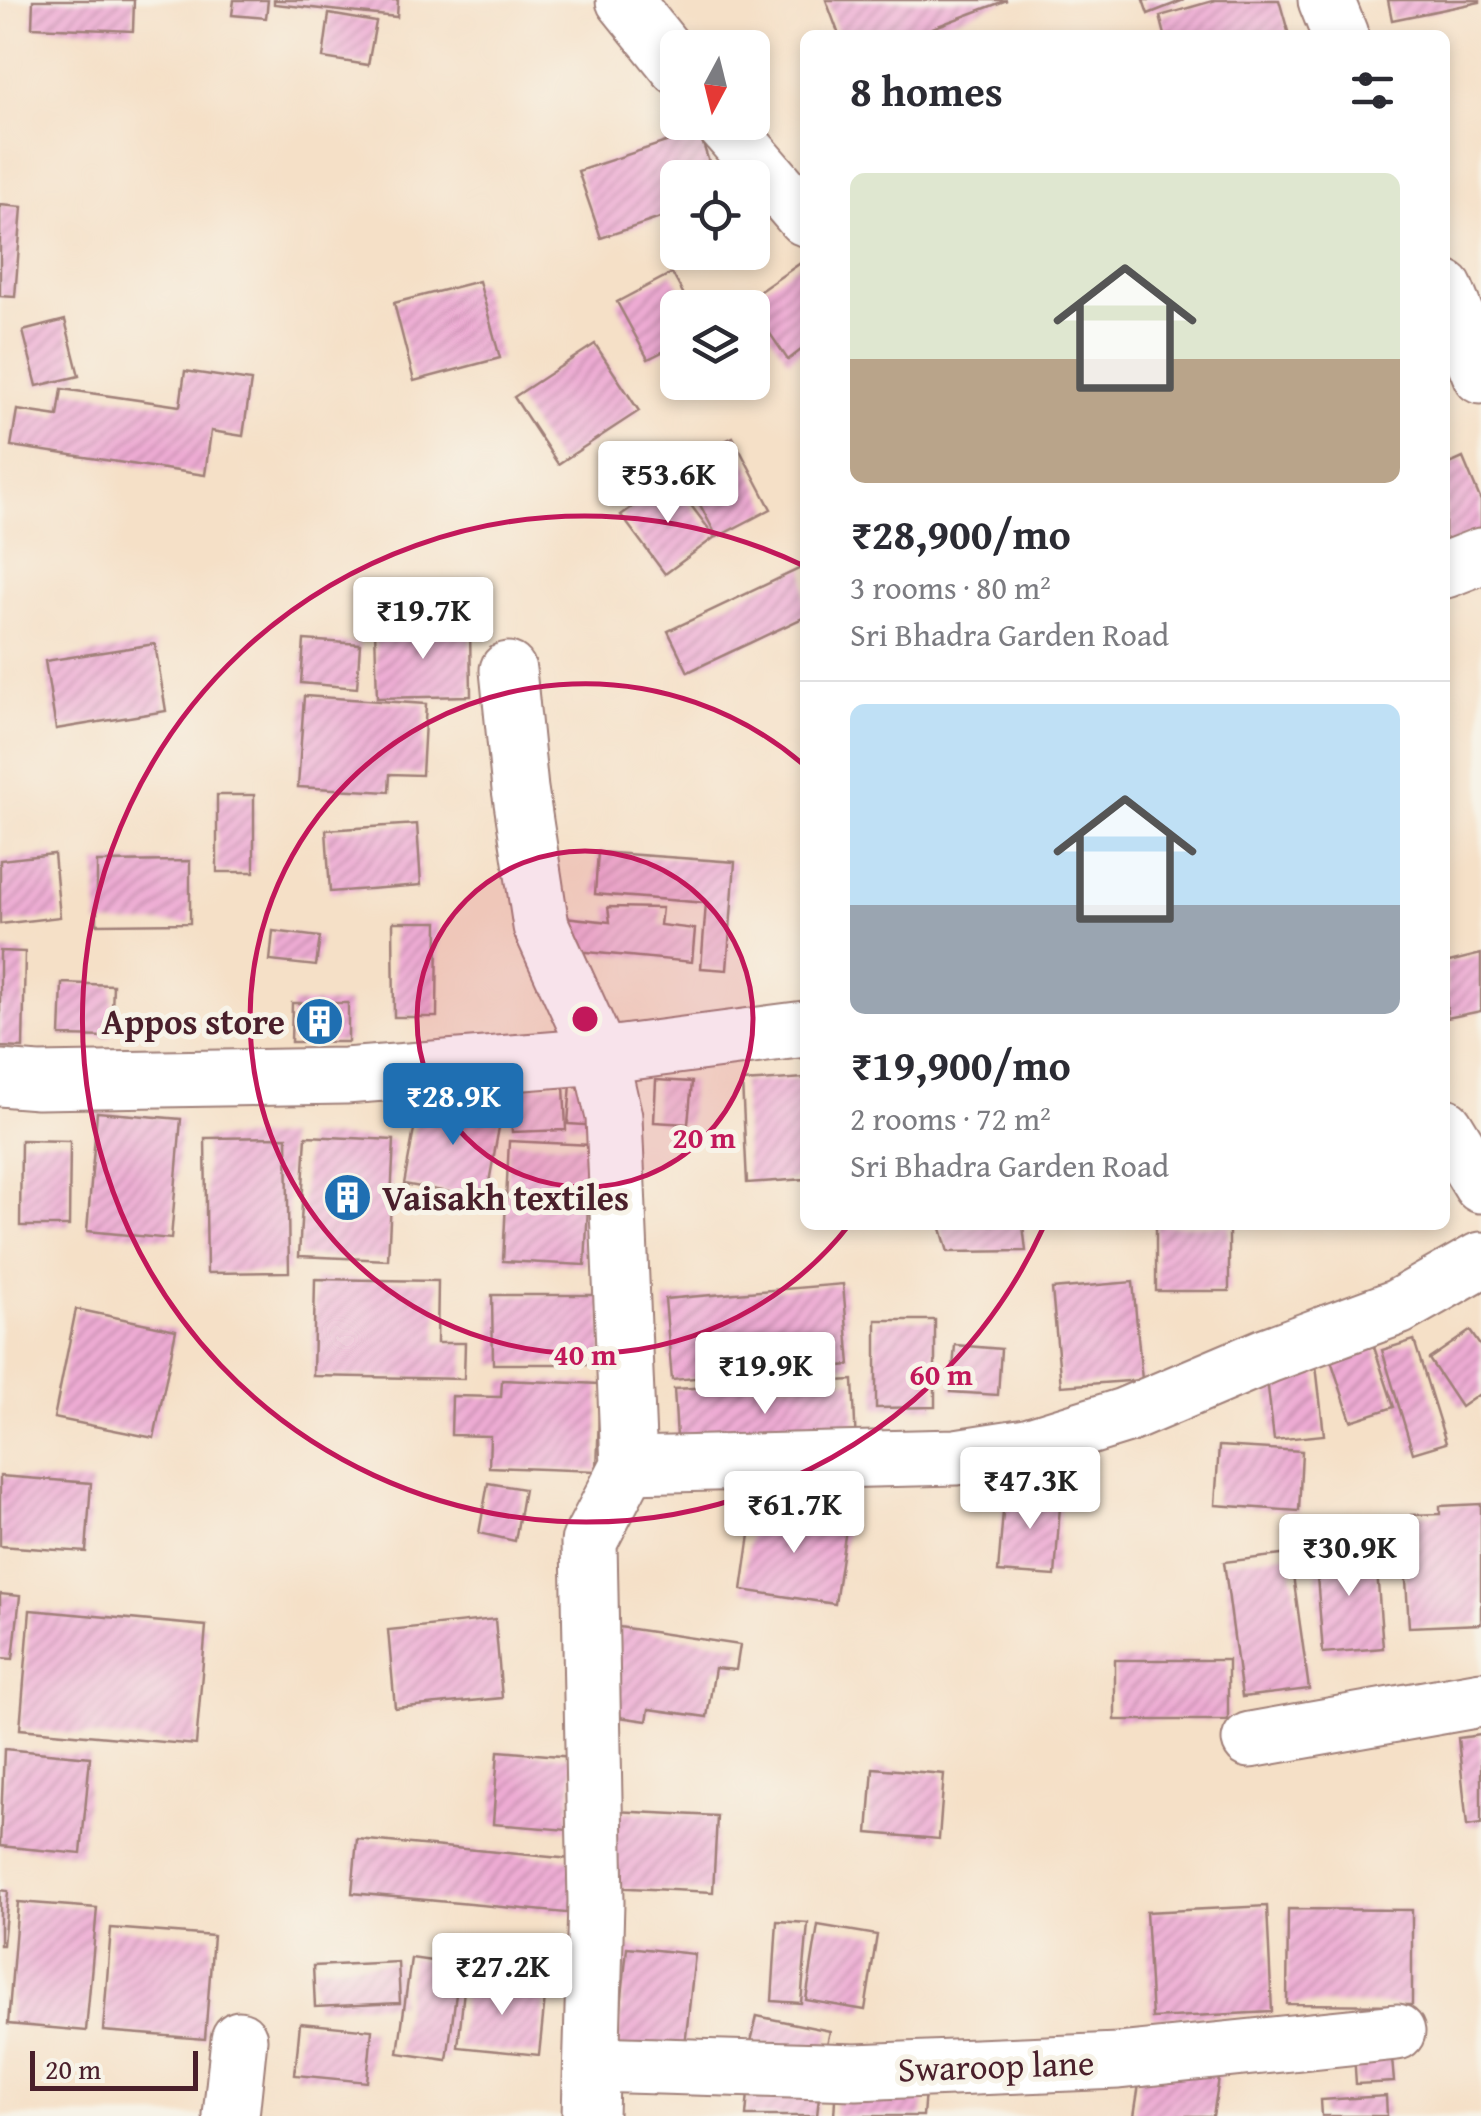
<!DOCTYPE html>
<meta charset="utf-8">
<style>
:root{--surface:#fff;--page:#f2f2f3;--text:#2b2b33;--muted:#7c7c81;--line:#e1e1e2;--accent:#1f6fb2}
body{margin:0;font-family:"Gentium Book Plus",serif;background:var(--page);color:var(--text);height:100vh;display:flex;flex-direction:column;font-size:38px;white-space:nowrap}
*{box-sizing:border-box;margin:0}
p{font-size:32px;color:var(--muted)}
.icon{flex:none;width:55px;height:55px;fill:none;stroke:currentColor;stroke-width:2;stroke-linecap:round;stroke-linejoin:round}
.map{position:relative;flex:1;overflow:hidden}
.details{position:absolute;left:800px;top:30px;width:650px;height:1200px;display:flex;flex-direction:column;background:var(--surface);border-radius:15px;box-shadow:0 5px 15px #0003}
.details>*{flex:none}
.needle{width:65px;rotate:187deg}
.fabs{position:absolute;left:660px;top:30px;display:grid;gap:20px}
.fabs a{display:grid;place-items:center;width:110px;height:110px;border-radius:15px;background:var(--surface);box-shadow:0 5px 15px #0003;font-size:50px}
.scale{position:absolute;left:30px;bottom:25px;width:168px;box-sizing:border-box;padding-left:10px;border:5px solid #4a1f2b;border-top:0;font-size:28px;line-height:35px;white-space:nowrap;color:#4a1f2b;-webkit-text-stroke:8px #f7f3e8;paint-order:stroke}
.price{position:absolute;translate:-50% -85px;padding:0 22px;border-radius:10px;background:#fff;color:#222;font-size:32px;line-height:65px;filter:drop-shadow(0 2px 5px #0008)}
.price::after{content:'';position:absolute;left:50%;top:60px;width:30px;height:22px;margin-left:-15px;background:inherit;clip-path:polygon(0 0,100% 0,50% 100%)}
.price.current{background:var(--accent);color:#fff}
ul{padding:0;list-style:none}
li{display:grid;align-content:center;gap:20px;height:530px;padding:0 50px}
li+li{border-top:2px solid var(--line)}
li span{display:grid;place-items:center;height:310px;border-radius:15px;color:#555}
li>.icon{margin-inline-start:auto}
span .icon{width:180px;height:180px;fill:#fffc;stroke-width:1}
li b{font-size:42px}
h2{display:flex;justify-content:space-between;align-items:center;height:120px;padding:0 50px;font-size:42px}
.map>svg:first-child{display:block}
</style>
<div class="map">
<svg width="1481" height="2116" viewBox="0 0 1481 2116">
<defs>
<pattern id="building-hatch" width="6" height="6" patternUnits="userSpaceOnUse" patternTransform="scale(2.5)"><rect width="6" height="6" fill="#eeacd4"/><path d="M-1 1l2-2M0 6l6-6M5 7l2-2" fill="none" stroke="#c38bac"/></pattern>
</defs>
<rect width="100%" height="100%" fill="#f7f3e8"/>
<filter id="ink" filterUnits="userSpaceOnUse"><feTurbulence type="fractalNoise" baseFrequency=".01" numOctaves="2"/><feDisplacementMap in="SourceGraphic" scale="20" xChannelSelector="R" yChannelSelector="G"/><feConvolveMatrix kernelMatrix="1 2 1 2 8 2 1 2 1" color-interpolation-filters="sRGB"/></filter>
<filter id="wash" filterUnits="userSpaceOnUse"><feTurbulence type="fractalNoise" baseFrequency=".0048" numOctaves="4" result="noise"/><feDisplacementMap in="SourceGraphic" scale="40" xChannelSelector="R" yChannelSelector="G"/><feGaussianBlur stdDeviation="2.25" result="paint"/><feColorMatrix in="noise" values="0 0 0 0 0 0 0 0 0 0 0 0 0 0 0 0 0 1.4 0 .05"/><feComposite in="paint" operator="in"/></filter>
<g filter="url(#wash)">
<rect width="100%" height="100%" fill="#f5e0c7"/>
<g id="blocks">
<g fill="url(#building-hatch)">
<polygon points="33,0 134,0 133,31 32,27"/>
<polygon points="234,0 268,0 266,18 232,15"/>
<polygon points="274,0 398,0 397,17 274,4"/>
<polygon points="826,0 1007,0 914,35 839,35"/>
<polygon points="1143,0 1184,0 1148,14"/>
<polygon points="1216,0 1279,0 1289,35 1165,35 1160,16"/>
<polygon points="1388,0 1480,0 1480,2 1392,20"/>
<polygon points="329,14 376,22 368,65 323,58"/>
<polygon points="699,131 714,178 678,178 678,212 601,238 578,171"/>
<polygon points="0,205 22,207 15,297 0,296"/>
<polygon points="805,260 805,347 788,360 747,300"/>
<polygon points="672,273 691,308 678,308 678,344 648,359 617,302"/>
<polygon points="479,281 500,358 414,381 394,303"/>
<polygon points="65,320 79,376 37,386 23,331"/>
<polygon points="595,344 639,411 558,464 514,397"/>
<polygon points="185,371 251,381 243,436 211,431 205,475 11,446 17,410 58,416 62,389 180,406"/>
<polygon points="733,437 771,509 717,537 679,465"/>
<polygon points="1463,458 1481,501 1481,548 1445,561 1445,466"/>
<polygon points="671,479 715,537 665,574 621,515"/>
<polygon points="805,566 805,617 688,672 668,631"/>
<polygon points="470,627 471,696 377,698 375,628"/>
<polygon points="304,640 360,644 357,688 301,683"/>
<polygon points="155,644 166,711 56,729 45,661"/>
<polygon points="304,696 426,704 422,775 390,774 389,792 298,787"/>
<rect x="217" y="795" width="37" height="77"/>
<polygon points="417,824 421,885 330,892 326,830"/>
<polygon points="598,852 735,862 727,970 701,968 706,903 595,894"/>
<polygon points="54,854 60,917 0,924 0,860"/>
<polygon points="190,861 190,923 97,924 97,862"/>
<polygon points="608,907 662,908 660,925 695,929 692,962 566,950 564,917 610,922"/>
<polygon points="393,922 438,922 437,1017 394,1017"/>
<polygon points="273,931 320,937 316,966 270,961"/>
<polygon points="0,951 25,952 23,1048 0,1047"/>
<polygon points="1481,954 1481,1011 1447,1018 1445,963"/>
<polygon points="62,983 113,985 111,1037 60,1036"/>
<polygon points="292,1003 348,1003 348,1042 291,1042"/>
<polygon points="805,1078 805,1179 747,1183 742,1082"/>
<polygon points="656,1080 692,1082 688,1124 654,1122"/>
<polygon points="571,1083 606,1084 603,1126 568,1124"/>
<polygon points="564,1085 566,1130 512,1132 510,1086"/>
<polygon points="420,1097 502,1111 486,1199 404,1184"/>
<polygon points="97,1112 181,1119 171,1239 87,1231"/>
<polygon points="306,1136 394,1140 388,1260 299,1256"/>
<polygon points="287,1137 289,1272 207,1273 205,1138"/>
<polygon points="21,1140 70,1141 69,1226 20,1226"/>
<polygon points="509,1141 591,1145 585,1265 503,1261"/>
<polygon points="940,1225 1023,1225 1026,1251 948,1252"/>
<rect x="1156" y="1225" width="73" height="66"/>
<polygon points="315,1279 438,1281 437,1343 465,1343 464,1379 313,1376"/>
<polygon points="1133,1282 1142,1380 1061,1386 1052,1289"/>
<polygon points="843,1284 850,1365 672,1380 665,1299"/>
<polygon points="492,1295 602,1295 603,1364 493,1364"/>
<polygon points="76,1309 176,1330 154,1438 54,1418"/>
<polygon points="876,1320 935,1320 935,1407 876,1408"/>
<polygon points="1470,1331 1481,1347 1481,1393 1461,1407 1429,1359"/>
<polygon points="1369,1332 1394,1407 1351,1421 1326,1345"/>
<polygon points="1414,1340 1446,1443 1413,1453 1382,1350"/>
<polygon points="955,1345 1001,1349 998,1395 951,1392"/>
<polygon points="1316,1365 1324,1435 1274,1440 1266,1370"/>
<polygon points="502,1380 600,1384 597,1471 489,1467 490,1436 451,1435 452,1396 501,1397"/>
<polygon points="853,1380 856,1445 678,1454 674,1389"/>
<polygon points="1219,1446 1302,1451 1299,1511 1215,1505"/>
<polygon points="0,1476 91,1483 86,1552 0,1546"/>
<polygon points="488,1483 524,1489 515,1541 479,1533"/>
<polygon points="1005,1488 1061,1492 1055,1576 998,1572"/>
<polygon points="1481,1504 1481,1624 1409,1627 1404,1549 1418,1549 1417,1529 1413,1529 1411,1515 1440,1514 1440,1506"/>
<polygon points="754,1507 847,1522 835,1604 742,1590"/>
<polygon points="1375,1545 1383,1648 1323,1653 1315,1550"/>
<polygon points="1290,1554 1309,1689 1242,1697 1224,1562"/>
<polygon points="0,1594 20,1596 13,1659 0,1658"/>
<polygon points="30,1610 206,1626 196,1745 20,1729"/>
<polygon points="495,1619 502,1698 395,1708 388,1630"/>
<polygon points="619,1627 740,1645 736,1670 715,1668 707,1717 649,1709 647,1721 605,1715"/>
<rect x="1115" y="1660" width="113" height="60"/>
<polygon points="1481,1735 1481,1824 1467,1826 1458,1738"/>
<polygon points="4,1749 90,1757 81,1854 0,1846"/>
<polygon points="498,1751 573,1757 568,1830 493,1824"/>
<polygon points="873,1768 944,1774 939,1839 868,1833"/>
<polygon points="613,1811 717,1816 713,1892 609,1887"/>
<polygon points="357,1839 592,1861 587,1915 352,1893"/>
<polygon points="0,1890 8,1891 3,1945 0,1945"/>
<polygon points="18,1902 97,1908 86,2031 8,2024"/>
<polygon points="1267,1906 1272,2012 1152,2018 1146,1912"/>
<polygon points="1288,1909 1412,1910 1412,2005 1287,2004"/>
<polygon points="777,1921 808,1923 801,2003 772,2001"/>
<polygon points="818,1925 877,1935 865,2010 806,2000"/>
<polygon points="111,1928 213,1936 205,2039 103,2031"/>
<polygon points="627,1947 695,1954 684,2055 617,2048"/>
<polygon points="411,1958 460,1965 447,2060 398,2053"/>
<polygon points="398,1962 400,2003 315,2007 313,1966"/>
<polygon points="465,1980 546,1988 539,2055 458,2047"/>
<polygon points="757,2016 830,2031 824,2057 751,2042"/>
<polygon points="300,2023 372,2030 367,2082 295,2075"/>
<polygon points="1390,2035 1394,2082 1356,2084 1353,2038"/>
<polygon points="1143,2059 1220,2072 1213,2116 1134,2116"/>
<polygon points="750,2070 821,2077 817,2116 746,2116"/>
<polygon points="836,2083 925,2090 923,2116 834,2116"/>
<polygon points="1386,2096 1387,2116 1322,2116 1321,2100"/>
</g>
</g>
</g>
<g filter="url(#ink)">
<use href="#blocks" fill-opacity="0" stroke="#a08079" stroke-width="2.5"/>
<g fill="none" stroke-linecap="round" stroke-linejoin="round">
<defs>
<g id="street">
<polyline points="1326,0 1340,35"/>
<polyline points="1445,289 1481,376"/>
<polyline points="1445,570 1481,556"/>
<polyline points="508,670 520,789 541,926 600,1056 614,1117 629,1465 589,1542 596,1902 590,2116"/>
<polyline points="0,1078 38,1081 345,1076 600,1056 805,1029"/>
<polyline points="629,1465 956,1457 1027,1446 1124,1416 1268,1355 1398,1307 1481,1260"/>
<polyline points="1250,1740 1481,1699"/>
<polyline points="593,2064 856,2072 1118,2061 1397,2032"/>
<polyline points="231,2116 239,2039"/>
</g>
<g id="secondary">
<polyline points="624,0 678,67"/>
<polyline points="722,122 805,218"/>
<polyline points="1445,1126 1481,1185"/>
</g>
</defs>
<use href="#street" stroke="#a08079" stroke-width="59"/>
<use href="#secondary" stroke="#a08079" stroke-width="59"/>
<use href="#street" stroke="#fff" stroke-width="55"/>
<use href="#secondary" stroke="#fff" stroke-width="55"/>
</g>
</g>
<circle cx="585" cy="1019" r="168" fill="#c2185b" fill-opacity=".12"/>
<g fill="none" stroke="#c2185b" stroke-width="5">
<circle cx="585" cy="1019" r="168"/>
<path d="M849 1225A335 335 0 1 1 805 766"/>
<path d="M1043 1228A503 503 0 1 1 802 565"/>
</g>
<defs>
<symbol id="building-disc" viewBox="-11 -11 22 22"><circle r="9.5" fill="#1f6fb2" stroke="#f7f3e8"/><path d="M-4-6H4V6H1V3H-1V6H-4ZM-2.5-4.3h1.7v1.8h-1.7ZM.8-4.3h1.7v1.8H.8ZM-2.5-1h1.7V.8h-1.7ZM.8-1h1.7V.8H.8Z" fill="#fff"/></symbol>
</defs>
<g fill-rule="evenodd">
<use href="#building-disc" x="292" y="994" width="55" height="55"/>
<use href="#building-disc" x="320" y="1170" width="55" height="55"/>
</g>
<g text-anchor="middle" stroke-width="10" stroke-linejoin="round" paint-order="stroke">
<g font-size="35" font-weight="bold" fill="#4a1f2b" stroke="#f7f3e8" text-anchor="end">
<text x="285" y="1034">Appos store</text>
<text x="382" y="1210" text-anchor="start">Vaisakh textiles</text>
</g>
<g font-size="35" fill="#4a1f2b" stroke="#f7f3e8">
<text transform="translate(996 2066) rotate(-2)" y="12">Swaroop lane</text>
</g>
</g>
<circle cx="585" cy="1019" r="15" fill="#c2185b" stroke="#f7f3e8" stroke-width="5"/>
<g font-size="30" text-anchor="middle" font-weight="bold" fill="#c2185b" stroke="#f7f3e8" stroke-width="10" stroke-linejoin="round" paint-order="stroke">
<text x="704" y="1148">20 m</text>
<text x="585" y="1365">40 m</text>
<text x="941" y="1385">60 m</text>
</g>
</svg>
<div class="fabs">
<a><svg class="needle" viewBox="-14 -14 28 28"><path d="M0-13l5 13h-10z" fill="#e53935"/><path d="M0 13l5-13h-10z" fill="#7c7c81"/></svg></a>
<a><svg class="icon" aria-label="locate" viewBox="0 0 24 24"><circle cx="12" cy="12" r="6"/><path d="M12 2v4M12 18v4M2 12h4M18 12h4"/></svg></a>
<a><svg class="icon" aria-label="layers" viewBox="0 0 24 24"><path d="M12 4l9 5-9 5-9-5zM3 14l9 5 9-5"/></svg></a>
</div>
<div class="scale">20 m</div>
<b class="price" style="left:668px;top:526px">₹53.6K</b>
<b class="price" style="left:423px;top:662px">₹19.7K</b>
<b class="price current" style="left:453px;top:1148px">₹28.9K</b>
<b class="price" style="left:765px;top:1417px">₹19.9K</b>
<b class="price" style="left:1030px;top:1532px">₹47.3K</b>
<b class="price" style="left:794px;top:1556px">₹61.7K</b>
<b class="price" style="left:1349px;top:1599px">₹30.9K</b>
<b class="price" style="left:502px;top:2018px">₹27.2K</b>
<section class="details">
<h2>8 homes<svg class="icon" aria-label="filters" viewBox="0 0 24 24"><path d="M4 7h16M4 17h16"/><circle cx="9" cy="7" r="2"/><circle cx="15" cy="17" r="2"/></svg></h2>
<ul>
<li><span style="background:linear-gradient(#dfe7d0 60%,#b9a48a 0)"><svg class="icon" aria-label="home" viewBox="0 0 24 24"><path d="M3 11l9-7 9 7M6 9v11h12V9"/></svg></span><div><b>₹28,900/mo</b><p>3 rooms · 80 m²</p><p>Sri Bhadra Garden Road</p></div></li>
<li><span style="background:linear-gradient(#bfe0f5 65%,#9aa5b1 0)"><svg class="icon" aria-label="home" viewBox="0 0 24 24"><path d="M3 11l9-7 9 7M6 9v11h12V9"/></svg></span><div><b>₹19,900/mo</b><p>2 rooms · 72 m²</p><p>Sri Bhadra Garden Road</p></div></li>
</ul>
</section>
</div>
